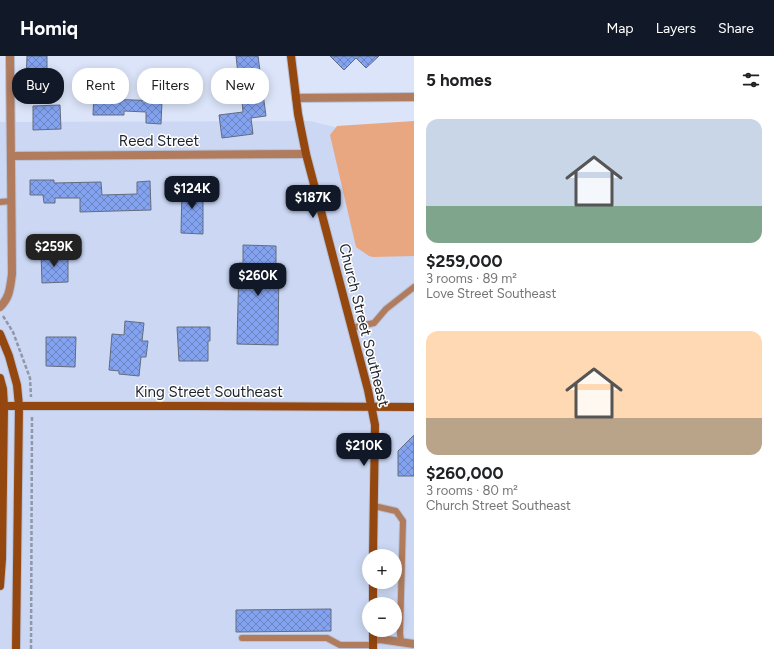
<!DOCTYPE html>
<meta charset="utf-8">
<style>
:root{--surface:#fff;--page:#f2f2f2;--text:#202124;--muted:#757577;--accent:#111827}
body{margin:0;font-family:Figtree,sans-serif;background:var(--page);color:var(--text);height:100vh;display:flex;flex-direction:column;font-size:15px;white-space:nowrap}
*{box-sizing:border-box;margin:0}
p{font-size:13px;color:var(--muted)}
.icon{flex:none;width:22px;height:22px;fill:none;stroke:currentColor;stroke-width:2;stroke-linecap:round;stroke-linejoin:round}
.map{position:relative;flex:1;overflow:hidden}
.sheet{display:flex;flex-direction:column;background:var(--surface);width:360px}
.sheet>*{flex:none}
.top-card{position:absolute;left:12px;top:12px;width:342px;height:36px;display:flex;gap:8px}
.buttons{position:absolute;left:362px;top:493px;display:grid;gap:8px}
.buttons a{display:grid;place-items:center;width:40px;height:40px;border-radius:50%;background:var(--surface);box-shadow:0 2px 10px #0003;font-size:20px}
.price{position:absolute;translate:-50% -34px;padding:0 9px;border-radius:8px;background:var(--accent);color:#fff;font-size:13px;line-height:26px;filter:drop-shadow(0 1px 2px #0008)}
.price::after{content:'';position:absolute;left:50%;top:24px;width:12px;height:9px;margin-left:-6px;background:inherit;clip-path:polygon(0 0,100% 0,50% 100%)}
.price.selected{background:#222;color:#fff}
ul{padding:0;list-style:none}
li{display:grid;align-content:center;gap:8px;height:212px;padding:0 12px}
li span{display:grid;place-items:center;height:124px;border-radius:12px;color:#555}
li>.icon{margin-inline-start:auto}
span .icon{width:72px;height:72px;fill:#fffc;stroke-width:1}
li b{font-size:17px}
h2{display:flex;justify-content:space-between;align-items:center;height:48px;padding:0 12px;font-size:17px}
.pill{padding:0 14px;border-radius:16px;background:var(--surface);box-shadow:0 2px 10px #0003;font-size:14px;line-height:36px}
.pill.selected{background:var(--accent);color:#fff}
header{display:flex;align-items:center;gap:24px;box-sizing:border-box;height:56px;padding:0 20px;background:var(--accent);color:#fff}
header strong{font-size:19px}
nav{display:flex;gap:22px;margin-inline-start:auto;font-size:14px}
main{display:flex;flex:1;min-height:0}
.map>svg:first-child{display:block}
</style>
<header>
<strong>Homiq</strong>
<nav><a>Map</a><a>Layers</a><a>Share</a></nav>
</header>
<main>
<div class="map">
<svg width="414" height="593" viewBox="0 0 414 593">
<defs>
<pattern id="building-cross-hatch" width="8" height="8" patternUnits="userSpaceOnUse"><rect width="8" height="8" fill="#83a3f0"/><path d="M0 0l8 8M0 8l8-8" fill="none" stroke="#6b84c2"/></pattern>
</defs>
<rect width="100%" height="100%" fill="#dbe4f9"/>
<path fill="#cbd7f3" fill-rule="evenodd" d="M 310,65 L 414,91 L 414,593 L 0,593 L 0,66 ZM 369,500 L 395,500 L 395,526 L 369,526 ZM 369,548 L 395,548 L 395,574 L 369,574 Z"/>
<polygon fill="#e9a781" points="414,65 414,200 373,201 369,200 356,191 330,79 337,70"/>
<g fill="url(#building-cross-hatch)" stroke="#646c7e">
<polygon points="27,0 47,0 47,15 39,15 39,26 26,26"/>
<polygon points="236,0 258,0 266,60 251,62 253,78 222,82 219,59 243,56 242,45 243,45 239,17 238,18"/>
<polygon points="330,0 379,0 366,12 356,2 344,14"/>
<polygon points="94,34 105,34 105,43 162,45 161,68 146,67 146,56 124,55 124,59 93,59"/>
<polygon points="60,49 61,73 33,74 33,50"/>
<polygon points="30,124 54,124 54,127 101,126 102,139 137,138 137,126 150,125 151,154 80,156 80,142 55,142 55,147 44,147 43,139 30,139"/>
<polygon points="182,130 203,130 203,178 181,177"/>
<polygon points="243,189 276,190 276,209 279,209 278,289 237,288 239,207 243,207"/>
<polygon points="41,197 61,197 62,204 68,203 68,226 42,227"/>
<polygon points="125,265 144,267 142,285 148,285 146,301 141,301 139,320 119,318 119,315 109,314 112,278 124,279"/>
<polygon points="177,271 210,271 210,285 208,285 208,305 179,305"/>
<polygon points="46,281 76,281 75,311 46,310"/>
<polygon points="414,379 414,420 398,420 398,395"/>
<polygon points="331,553 331,575 236,576 236,554"/>
</g>
<g fill="none" stroke-linecap="round" stroke-linejoin="round">
<defs>
<g id="lane">
<polyline points="0,146 12,145"/>
<polyline points="351,272 374,267 386,253 414,231"/>
<polyline points="374,450 396,455 403,465 400,577 401,586"/>
<polyline points="242,582 327,582 340,589 373,589"/>
</g>
<g id="street">
<polyline points="296,42 414,41"/>
<polyline points="12,100 306,98"/>
<path d="M 0,251 C 10,241 10,232 12,218 L 10,0"/>
<polyline points="373,584 380,583 414,588"/>
</g>
<g id="secondary">
<polyline points="291,0 298,58 306,98 368,334 375,369 373,500"/>
<polyline points="0,278 9,300 17,329 19,350 16,593"/>
<polyline points="0,322 3,333 4,350 2,503 0,530"/>
<polyline points="4,350 193,350 414,351"/>
<polyline points="373,548 373,526"/>
<polyline points="373,574 373,593"/>
</g>
</defs>
<use href="#lane" stroke="#b9c1d4" stroke-width="8"/>
<use href="#street" stroke="#b9c1d4" stroke-width="10"/>
<use href="#secondary" stroke="#b9c1d4" stroke-width="10"/>
<g stroke="#9097a7" stroke-width="2.5" stroke-dasharray="4 2" stroke-linecap="butt">
<polyline points="3,260 13,276 30,322 31,341"/>
<polyline points="31,593 32,360"/>
</g>
<use href="#lane" stroke="#b17c5e" stroke-width="6"/>
<use href="#street" stroke="#b17c5e" stroke-width="8"/>
<use href="#secondary" stroke="#94470f" stroke-width="8"/>
</g>
<g text-anchor="middle" stroke-width="3" stroke-linejoin="round" paint-order="stroke">
<g font-size="15" fill="#1e2229" stroke="#fff">
<text x="159" y="90">Reed Street</text>
<text transform="translate(364 269) rotate(76)" y="5">Church Street Southeast</text>
<text x="209" y="341">King Street Southeast</text>
</g>
</g>
</svg>
<div class="buttons">
<a>+</a>
<a>−</a>
</div>
<b class="price" style="left:192px;top:154px">$124K</b>
<b class="price" style="left:313px;top:163px">$187K</b>
<b class="price selected" style="left:54px;top:212px">$259K</b>
<b class="price" style="left:258px;top:241px">$260K</b>
<b class="price" style="left:364px;top:411px">$210K</b>
<div class="top-card">
<a class="pill selected">Buy</a>
<a class="pill">Rent</a>
<a class="pill">Filters</a>
<a class="pill">New</a>
</div>
</div>
<section class="sheet">
<h2>5 homes<svg class="icon" aria-label="filters" viewBox="0 0 24 24"><path d="M4 7h16M4 17h16"/><circle cx="9" cy="7" r="2"/><circle cx="15" cy="17" r="2"/></svg></h2>
<ul>
<li><span style="background:linear-gradient(#c9d6e8 70%,#7fa58c 0)"><svg class="icon" aria-label="home" viewBox="0 0 24 24"><path d="M3 11l9-7 9 7M6 9v11h12V9"/></svg></span><div><b>$259,000</b><p>3 rooms · 89 m²</p><p>Love Street Southeast</p></div></li>
<li><span style="background:linear-gradient(#ffd9b3 70%,#b9a48a 0)"><svg class="icon" aria-label="home" viewBox="0 0 24 24"><path d="M3 11l9-7 9 7M6 9v11h12V9"/></svg></span><div><b>$260,000</b><p>3 rooms · 80 m²</p><p>Church Street Southeast</p></div></li>
</ul>
</section>
</main>
